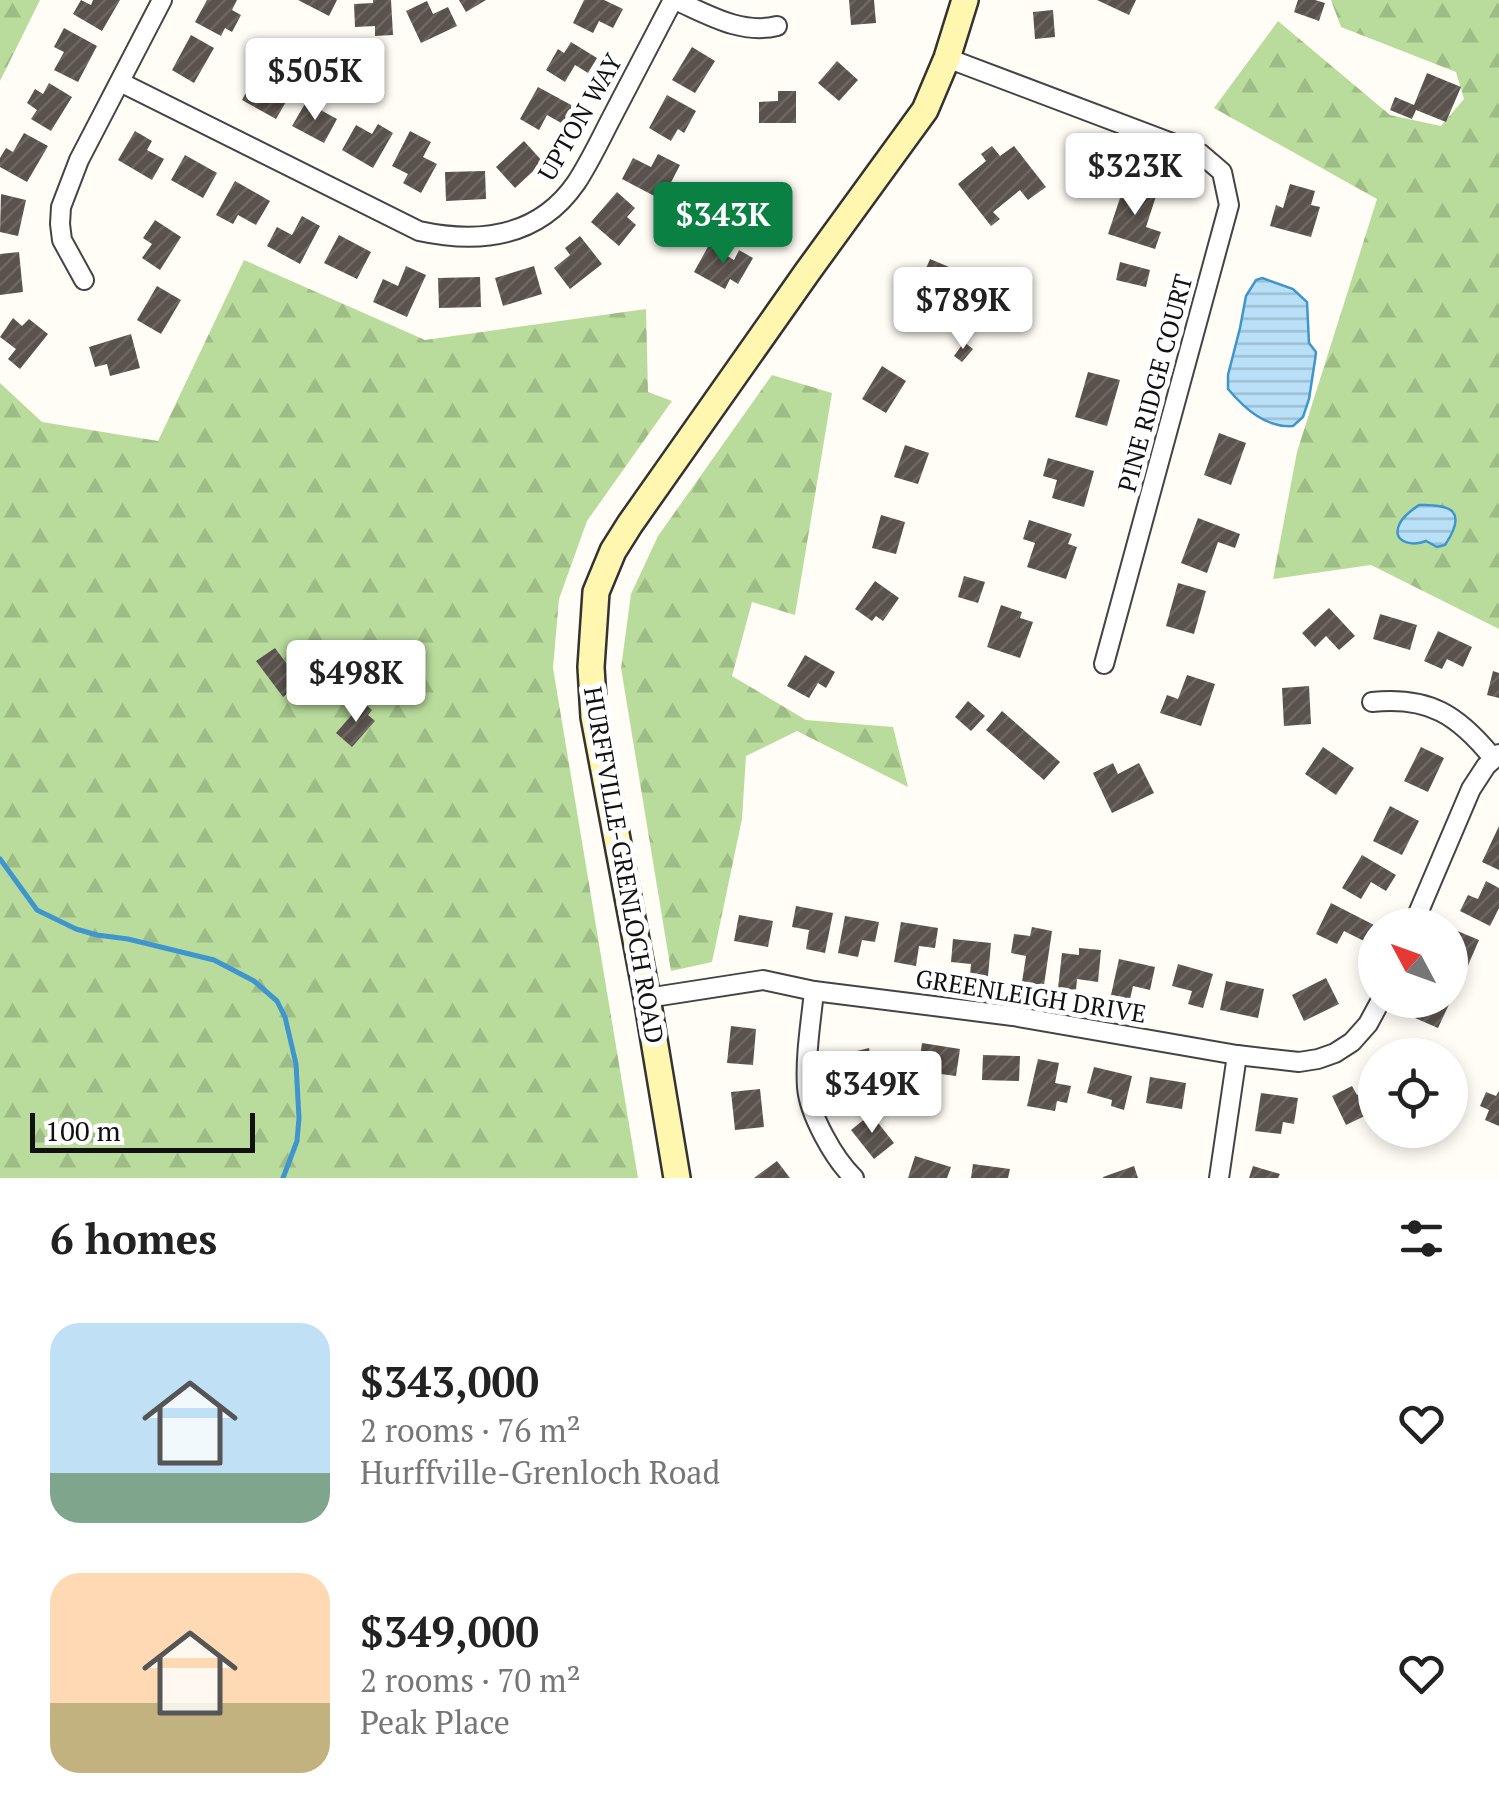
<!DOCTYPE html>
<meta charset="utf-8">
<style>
:root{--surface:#fff;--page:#f6f6f6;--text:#222;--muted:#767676;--accent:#0b8043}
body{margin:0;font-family:"PT Serif",serif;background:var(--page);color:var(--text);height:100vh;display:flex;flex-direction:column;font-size:38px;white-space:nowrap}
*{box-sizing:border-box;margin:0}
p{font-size:32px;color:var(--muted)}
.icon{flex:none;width:55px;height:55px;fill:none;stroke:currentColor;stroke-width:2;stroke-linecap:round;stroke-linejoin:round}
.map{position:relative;height:1178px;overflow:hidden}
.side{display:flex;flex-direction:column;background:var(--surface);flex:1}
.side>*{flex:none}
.needle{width:65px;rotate:311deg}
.controls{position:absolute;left:1358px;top:908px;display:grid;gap:20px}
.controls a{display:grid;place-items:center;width:110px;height:110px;border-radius:50%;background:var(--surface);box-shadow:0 5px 15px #0003;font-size:50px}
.scale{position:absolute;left:30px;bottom:25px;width:225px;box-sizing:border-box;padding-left:10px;border:5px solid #111;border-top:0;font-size:28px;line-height:35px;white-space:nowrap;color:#111;-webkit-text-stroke:8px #fff;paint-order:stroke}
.price{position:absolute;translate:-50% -85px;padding:0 22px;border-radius:10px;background:#fff;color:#222;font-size:32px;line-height:65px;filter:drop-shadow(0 2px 5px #0008)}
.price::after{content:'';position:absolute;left:50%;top:60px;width:30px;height:22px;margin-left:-15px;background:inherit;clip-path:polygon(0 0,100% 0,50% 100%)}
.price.active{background:var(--accent);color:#fff}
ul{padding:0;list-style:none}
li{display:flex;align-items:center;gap:30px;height:250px;padding:0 50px}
li span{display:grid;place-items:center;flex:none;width:280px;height:200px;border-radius:30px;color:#555}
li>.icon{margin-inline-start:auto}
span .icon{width:120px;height:120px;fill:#fffc;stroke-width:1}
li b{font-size:42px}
h2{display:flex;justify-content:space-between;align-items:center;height:120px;padding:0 50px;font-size:42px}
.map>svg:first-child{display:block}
</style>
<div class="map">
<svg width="1499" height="1178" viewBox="0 0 1499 1178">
<defs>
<pattern id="forest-firs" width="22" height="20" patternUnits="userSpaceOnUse" patternTransform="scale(2.5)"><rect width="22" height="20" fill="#b9dc9c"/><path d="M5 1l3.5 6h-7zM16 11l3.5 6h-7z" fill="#9ebc85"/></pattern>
<pattern id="water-rules" width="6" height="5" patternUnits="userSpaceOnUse" patternTransform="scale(2.5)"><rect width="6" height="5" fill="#b9e0f7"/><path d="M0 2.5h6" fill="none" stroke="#9ebfd3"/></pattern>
<pattern id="building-hatch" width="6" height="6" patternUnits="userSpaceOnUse" patternTransform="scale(2.5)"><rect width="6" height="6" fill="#5a524d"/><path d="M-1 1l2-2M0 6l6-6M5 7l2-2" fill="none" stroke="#6d6662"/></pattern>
</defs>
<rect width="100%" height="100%" fill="#fffdf5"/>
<g fill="url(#forest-firs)">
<polygon points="0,0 40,0 0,81"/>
<polygon points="1331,0 1499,0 1499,629 1371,565 1273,579 1297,452 1377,199 1214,108 1278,21 1390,115 1441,126 1464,99 1456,72 1341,27"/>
<polygon points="244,260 425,340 646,309 648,392 672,401 587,521 559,599 553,668 638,1178 0,1178 0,383 42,422 158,441"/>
<polygon points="772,375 832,393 795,615 752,602 732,676 806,720 893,727 908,787 797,731 746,756 742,819 712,962 671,971 621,668 631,594 658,536"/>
</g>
<g fill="url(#water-rules)" stroke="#3f96cf" stroke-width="2.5">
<path d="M 1262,278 L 1293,289 L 1307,302 L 1309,343 L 1316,352 L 1315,360 L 1309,399 L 1303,417 L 1293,426 C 1266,428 1245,409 1228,389 L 1228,375 L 1240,328 L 1246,296 L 1256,280 Z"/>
<path d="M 1419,505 C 1453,504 1467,512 1445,545 L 1437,547 L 1426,541 C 1412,547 1390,542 1400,523 C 1404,515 1412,510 1419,505 Z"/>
</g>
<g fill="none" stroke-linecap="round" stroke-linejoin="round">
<polyline stroke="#3f96cf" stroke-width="5" points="0,859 37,910 76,929 97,935 128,939 214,960 254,981 277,1001 285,1017 296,1064 299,1118 297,1141 283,1178"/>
</g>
<g fill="url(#building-hatch)">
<polygon points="81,0 91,5 93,0 120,0 102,31 73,14"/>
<polygon points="207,0 237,0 232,10 241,15 232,32 225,28 221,36 195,22"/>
<polygon points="298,0 337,0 329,16"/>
<polygon points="373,0 391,0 393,35 375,36 375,26 355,27 354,4 373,3"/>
<polygon points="459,0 486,0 466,12"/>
<polygon points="584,0 604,0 623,9 613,28 599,21 593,33 573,23"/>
<polygon points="849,0 874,0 876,23 851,25"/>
<polygon points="1097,0 1136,0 1129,15"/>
<polygon points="1298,0 1315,0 1325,3 1319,21 1294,12"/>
<polygon points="427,1 433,14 448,7 457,26 421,43 406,11"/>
<polygon points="1053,10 1055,37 1035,39 1033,12"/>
<polygon points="64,28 97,46 78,82 54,70 64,52 54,47"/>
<polygon points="191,35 214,48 194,83 172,70"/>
<polygon points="571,42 597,58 588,73 575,65 565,82 546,70 558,49 564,53"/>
<polygon points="692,47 715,61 695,93 672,80"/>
<polygon points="837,61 858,80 839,101 818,83"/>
<polygon points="1427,73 1461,87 1446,122 1416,110 1412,119 1390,110 1395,97 1414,105"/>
<polygon points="255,76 290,95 276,119 242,100"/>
<polygon points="49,83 72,97 51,131 31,119 37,110 27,103 35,89 43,94"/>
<polygon points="538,87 573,106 563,124 547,115 539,130 520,119"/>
<polygon points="778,91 796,91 796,123 759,123 759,102 778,101"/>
<polygon points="667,95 696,111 684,133 678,129 671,141 649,128"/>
<polygon points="306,102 337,119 324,143 292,126"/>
<polygon points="378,124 393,133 373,168 342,150 356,125 372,134"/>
<polygon points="135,131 152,141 147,150 164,159 152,180 118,160"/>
<polygon points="410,131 431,142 423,157 437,164 421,193 403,183 408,174 392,166"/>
<polygon points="24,133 48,146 27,182 0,167 0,158 6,148 13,152"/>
<polygon points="524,141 543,162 515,188 496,167"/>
<polygon points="992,146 1000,156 1014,146 1046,187 1028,200 1020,190 993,212 1000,219 991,226 958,184 986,161 981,154"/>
<polygon points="658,154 680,165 662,200 622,179 633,158 651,167"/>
<polygon points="185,155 217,173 203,198 171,180"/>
<polygon points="485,171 486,199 446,201 445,172"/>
<polygon points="235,181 270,201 256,225 238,215 233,224 216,215"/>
<polygon points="1290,184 1315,191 1311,205 1320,207 1311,237 1270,226 1276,205 1283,208"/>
<polygon points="1131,185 1157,193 1146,227 1161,232 1155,249 1108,234 1121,195 1127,197"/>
<polygon points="617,192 635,208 627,217 636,225 619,246 591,222"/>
<polygon points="1,194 26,200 18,236 0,232"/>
<polygon points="302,216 320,226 300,264 267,246 277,227 292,235"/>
<polygon points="155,220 181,237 160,270 142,258 152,244 143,238"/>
<polygon points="339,235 371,252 357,279 324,263"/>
<polygon points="580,236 602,264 570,289 554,268 570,255 565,248"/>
<polygon points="709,245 734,260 739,250 753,258 738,284 730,279 725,289 694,272"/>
<polygon points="19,252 23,292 0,295 0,254"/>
<polygon points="930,259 961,272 954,289 965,294 952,324 910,306"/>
<polygon points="1120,262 1150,270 1146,287 1116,280"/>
<polygon points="406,266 426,275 407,317 373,302 383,279 398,286"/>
<polygon points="534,266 542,294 503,306 495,278"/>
<polygon points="480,277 481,307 439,308 438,278"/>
<polygon points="157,286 181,300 161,334 137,320"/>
<polygon points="13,318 22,326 29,319 48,334 20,369 8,359 16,349 0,337"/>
<polygon points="131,334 140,368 110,376 107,364 95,367 89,347"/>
<polygon points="964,342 973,349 962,362 954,356"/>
<polygon points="882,366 906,381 886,413 862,399"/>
<polygon points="1088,372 1120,380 1107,426 1075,417"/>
<polygon points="1219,433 1246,443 1231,485 1204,475"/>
<polygon points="905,445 929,453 918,484 894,477"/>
<polygon points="1048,458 1094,471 1084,507 1052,498 1057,480 1043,476"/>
<polygon points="881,515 905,522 896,554 872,548"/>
<polygon points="1198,518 1240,534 1235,548 1218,542 1207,573 1181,563"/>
<polygon points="1029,520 1072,534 1068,544 1077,547 1066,579 1027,567 1035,543 1023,539"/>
<polygon points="964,576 985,582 978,603 958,597"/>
<polygon points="875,581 899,598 883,621 876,616 872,621 855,609"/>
<polygon points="1178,583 1206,591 1194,634 1166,626"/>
<polygon points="1001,605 1022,612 1020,618 1033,622 1020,658 987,647"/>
<polygon points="1329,608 1355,636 1339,650 1326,636 1315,647 1302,633"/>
<polygon points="1380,614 1417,625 1410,650 1373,639"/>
<polygon points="1438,631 1472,647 1463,667 1447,659 1442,669 1424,661"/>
<polygon points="275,648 301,683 283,697 256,661"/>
<polygon points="805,655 835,672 826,688 818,683 809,698 787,686"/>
<polygon points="1493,671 1499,673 1499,698 1487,695"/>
<polygon points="1187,675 1215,684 1201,726 1160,713 1167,695 1178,699"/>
<polygon points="1309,686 1311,724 1284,726 1282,688"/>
<polygon points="968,701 985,716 971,731 955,717"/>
<polygon points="363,702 372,710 368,715 375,721 352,747 336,733"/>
<polygon points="1002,711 1060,762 1044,780 986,730"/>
<polygon points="1323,747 1354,768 1336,795 1305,774"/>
<polygon points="1421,747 1444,758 1428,792 1404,781"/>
<polygon points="1113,763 1118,774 1139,763 1154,793 1112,813 1093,773"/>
<polygon points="1390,806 1419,821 1402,855 1373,841"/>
<polygon points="1499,826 1499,870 1482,862"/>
<polygon points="1362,855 1396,875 1386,891 1371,882 1361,899 1342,888"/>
<polygon points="1486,881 1499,888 1499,908 1490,926 1460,911 1468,895 1478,899"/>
<polygon points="1331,903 1374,925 1366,942 1344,931 1337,944 1316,934"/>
<polygon points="796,906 833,913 825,953 806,949 809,930 792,927"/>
<polygon points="739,915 773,921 768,947 734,941"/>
<polygon points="845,916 879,922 875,942 862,940 858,957 838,953"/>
<polygon points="901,922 938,928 935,948 919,946 916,966 894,962"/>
<polygon points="1032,927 1052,931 1044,985 1022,982 1026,956 1011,953 1014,934 1030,936"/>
<polygon points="1455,930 1479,940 1463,977 1450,971 1450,940"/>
<polygon points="953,939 991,943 988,976 970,975 971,964 951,962"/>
<polygon points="1079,948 1101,950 1098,982 1077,979 1076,990 1058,988 1062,953 1079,955"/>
<polygon points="1119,959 1155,967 1150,990 1133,986 1130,999 1111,995"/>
<polygon points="1178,964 1213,974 1203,1008 1188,1004 1192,991 1172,986"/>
<polygon points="1326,978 1339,1004 1304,1021 1292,995"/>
<polygon points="1226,981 1264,989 1258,1018 1220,1010"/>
<polygon points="1423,1000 1451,1000 1438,1028 1415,1018"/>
<polygon points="731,1026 756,1029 753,1065 727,1063"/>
<polygon points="922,1043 960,1049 956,1076 918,1071"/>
<polygon points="869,1048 874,1071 884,1069 887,1083 836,1095 832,1074 852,1069 849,1053"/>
<polygon points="983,1055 1020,1056 1019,1081 982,1080"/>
<polygon points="1038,1059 1059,1063 1055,1083 1071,1086 1067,1103 1057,1101 1055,1111 1027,1106"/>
<polygon points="1094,1067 1132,1076 1124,1110 1111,1106 1112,1100 1087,1093"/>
<polygon points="1150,1077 1186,1083 1182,1109 1146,1103"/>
<polygon points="1352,1086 1357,1095 1371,1088 1375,1095 1375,1111 1346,1125 1332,1096"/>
<polygon points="760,1089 764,1127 735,1130 731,1092"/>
<polygon points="1499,1091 1499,1126 1485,1120 1489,1110 1480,1106 1486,1092 1496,1096"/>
<polygon points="1261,1093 1298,1098 1294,1124 1283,1122 1281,1134 1255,1131"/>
<polygon points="871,1114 894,1143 874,1159 851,1130"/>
<polygon points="915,1156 951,1167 947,1178 908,1178"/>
<polygon points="777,1161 790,1178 754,1178"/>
<polygon points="973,1164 1010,1169 1008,1178 971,1178"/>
<polygon points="1134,1166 1138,1178 1103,1178 1103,1177"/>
<polygon points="1253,1166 1280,1174 1278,1178 1249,1178"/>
</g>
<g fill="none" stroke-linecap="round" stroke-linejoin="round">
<defs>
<g id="street">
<path d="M 675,0 C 707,14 741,35 777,26"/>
<polyline points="947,58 1201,154 1222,172 1229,205 1104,664"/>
<path d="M 120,82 L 419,231 C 479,244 538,238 576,183 C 590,162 601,138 613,115 C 633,77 653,38 673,0"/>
<polyline points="84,280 62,240 60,224 61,207 79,160 162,0"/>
<path d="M 1372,702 C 1429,696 1458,715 1493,758"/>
<polyline points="1413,925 1471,789 1486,766 1499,754"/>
<path d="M 814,991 C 811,1022 805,1055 807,1087 C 809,1114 834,1159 854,1178"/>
<polyline points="647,998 763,980 814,991 1013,1016 1237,1055 1299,1062 1318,1059 1335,1053 1352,1042 1368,1024 1381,1000"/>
<polyline points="1219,1178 1237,1055"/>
</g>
<polyline id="secondary" points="677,1178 647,998 594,717 591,667 596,592 613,551 630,524 808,271 925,110 947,58 965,0"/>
</defs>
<use href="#street" stroke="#444" stroke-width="22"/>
<use href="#secondary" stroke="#333" stroke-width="30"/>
<use href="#street" stroke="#fff" stroke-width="18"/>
<use href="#secondary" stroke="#fff6b0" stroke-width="25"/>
</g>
<g text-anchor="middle" stroke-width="10" stroke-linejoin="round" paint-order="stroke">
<g font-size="25" fill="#111" stroke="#fff">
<text transform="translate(580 117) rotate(-60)" y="9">UPTON WAY</text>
<text transform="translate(1155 383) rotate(-75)" y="9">PINE RIDGE COURT</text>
<text transform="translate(624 865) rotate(80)" y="9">HURFFVILLE-GRENLOCH ROAD</text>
<text transform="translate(1031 996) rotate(9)" y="9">GREENLEIGH DRIVE</text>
</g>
</g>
</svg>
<div class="controls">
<a><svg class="needle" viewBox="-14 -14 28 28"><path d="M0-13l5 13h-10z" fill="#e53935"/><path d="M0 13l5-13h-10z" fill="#767676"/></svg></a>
<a><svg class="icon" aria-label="locate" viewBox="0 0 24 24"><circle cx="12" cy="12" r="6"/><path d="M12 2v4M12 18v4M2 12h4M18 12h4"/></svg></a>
</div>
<div class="scale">100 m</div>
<b class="price" style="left:315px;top:123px">$505K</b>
<b class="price" style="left:1135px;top:218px">$323K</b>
<b class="price active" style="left:723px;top:267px">$343K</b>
<b class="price" style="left:963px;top:352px">$789K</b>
<b class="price" style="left:356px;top:725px">$498K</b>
<b class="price" style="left:872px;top:1136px">$349K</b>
</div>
<section class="side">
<h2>6 homes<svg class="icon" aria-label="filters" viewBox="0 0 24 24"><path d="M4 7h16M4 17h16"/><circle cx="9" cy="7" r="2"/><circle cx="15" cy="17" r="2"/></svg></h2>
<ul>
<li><span style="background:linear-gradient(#bfe0f5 75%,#7fa58c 0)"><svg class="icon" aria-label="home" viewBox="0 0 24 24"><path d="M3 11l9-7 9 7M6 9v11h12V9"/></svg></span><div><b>$343,000</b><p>2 rooms · 76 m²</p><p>Hurffville-Grenloch Road</p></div><svg class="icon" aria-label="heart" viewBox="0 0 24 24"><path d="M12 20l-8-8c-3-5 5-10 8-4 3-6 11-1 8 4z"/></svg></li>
<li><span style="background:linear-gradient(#ffd9b3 65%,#c2b280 0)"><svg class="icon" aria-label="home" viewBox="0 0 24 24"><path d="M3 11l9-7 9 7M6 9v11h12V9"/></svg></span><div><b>$349,000</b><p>2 rooms · 70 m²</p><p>Peak Place</p></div><svg class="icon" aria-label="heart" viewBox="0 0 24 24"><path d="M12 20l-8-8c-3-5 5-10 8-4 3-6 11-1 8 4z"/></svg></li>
</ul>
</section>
